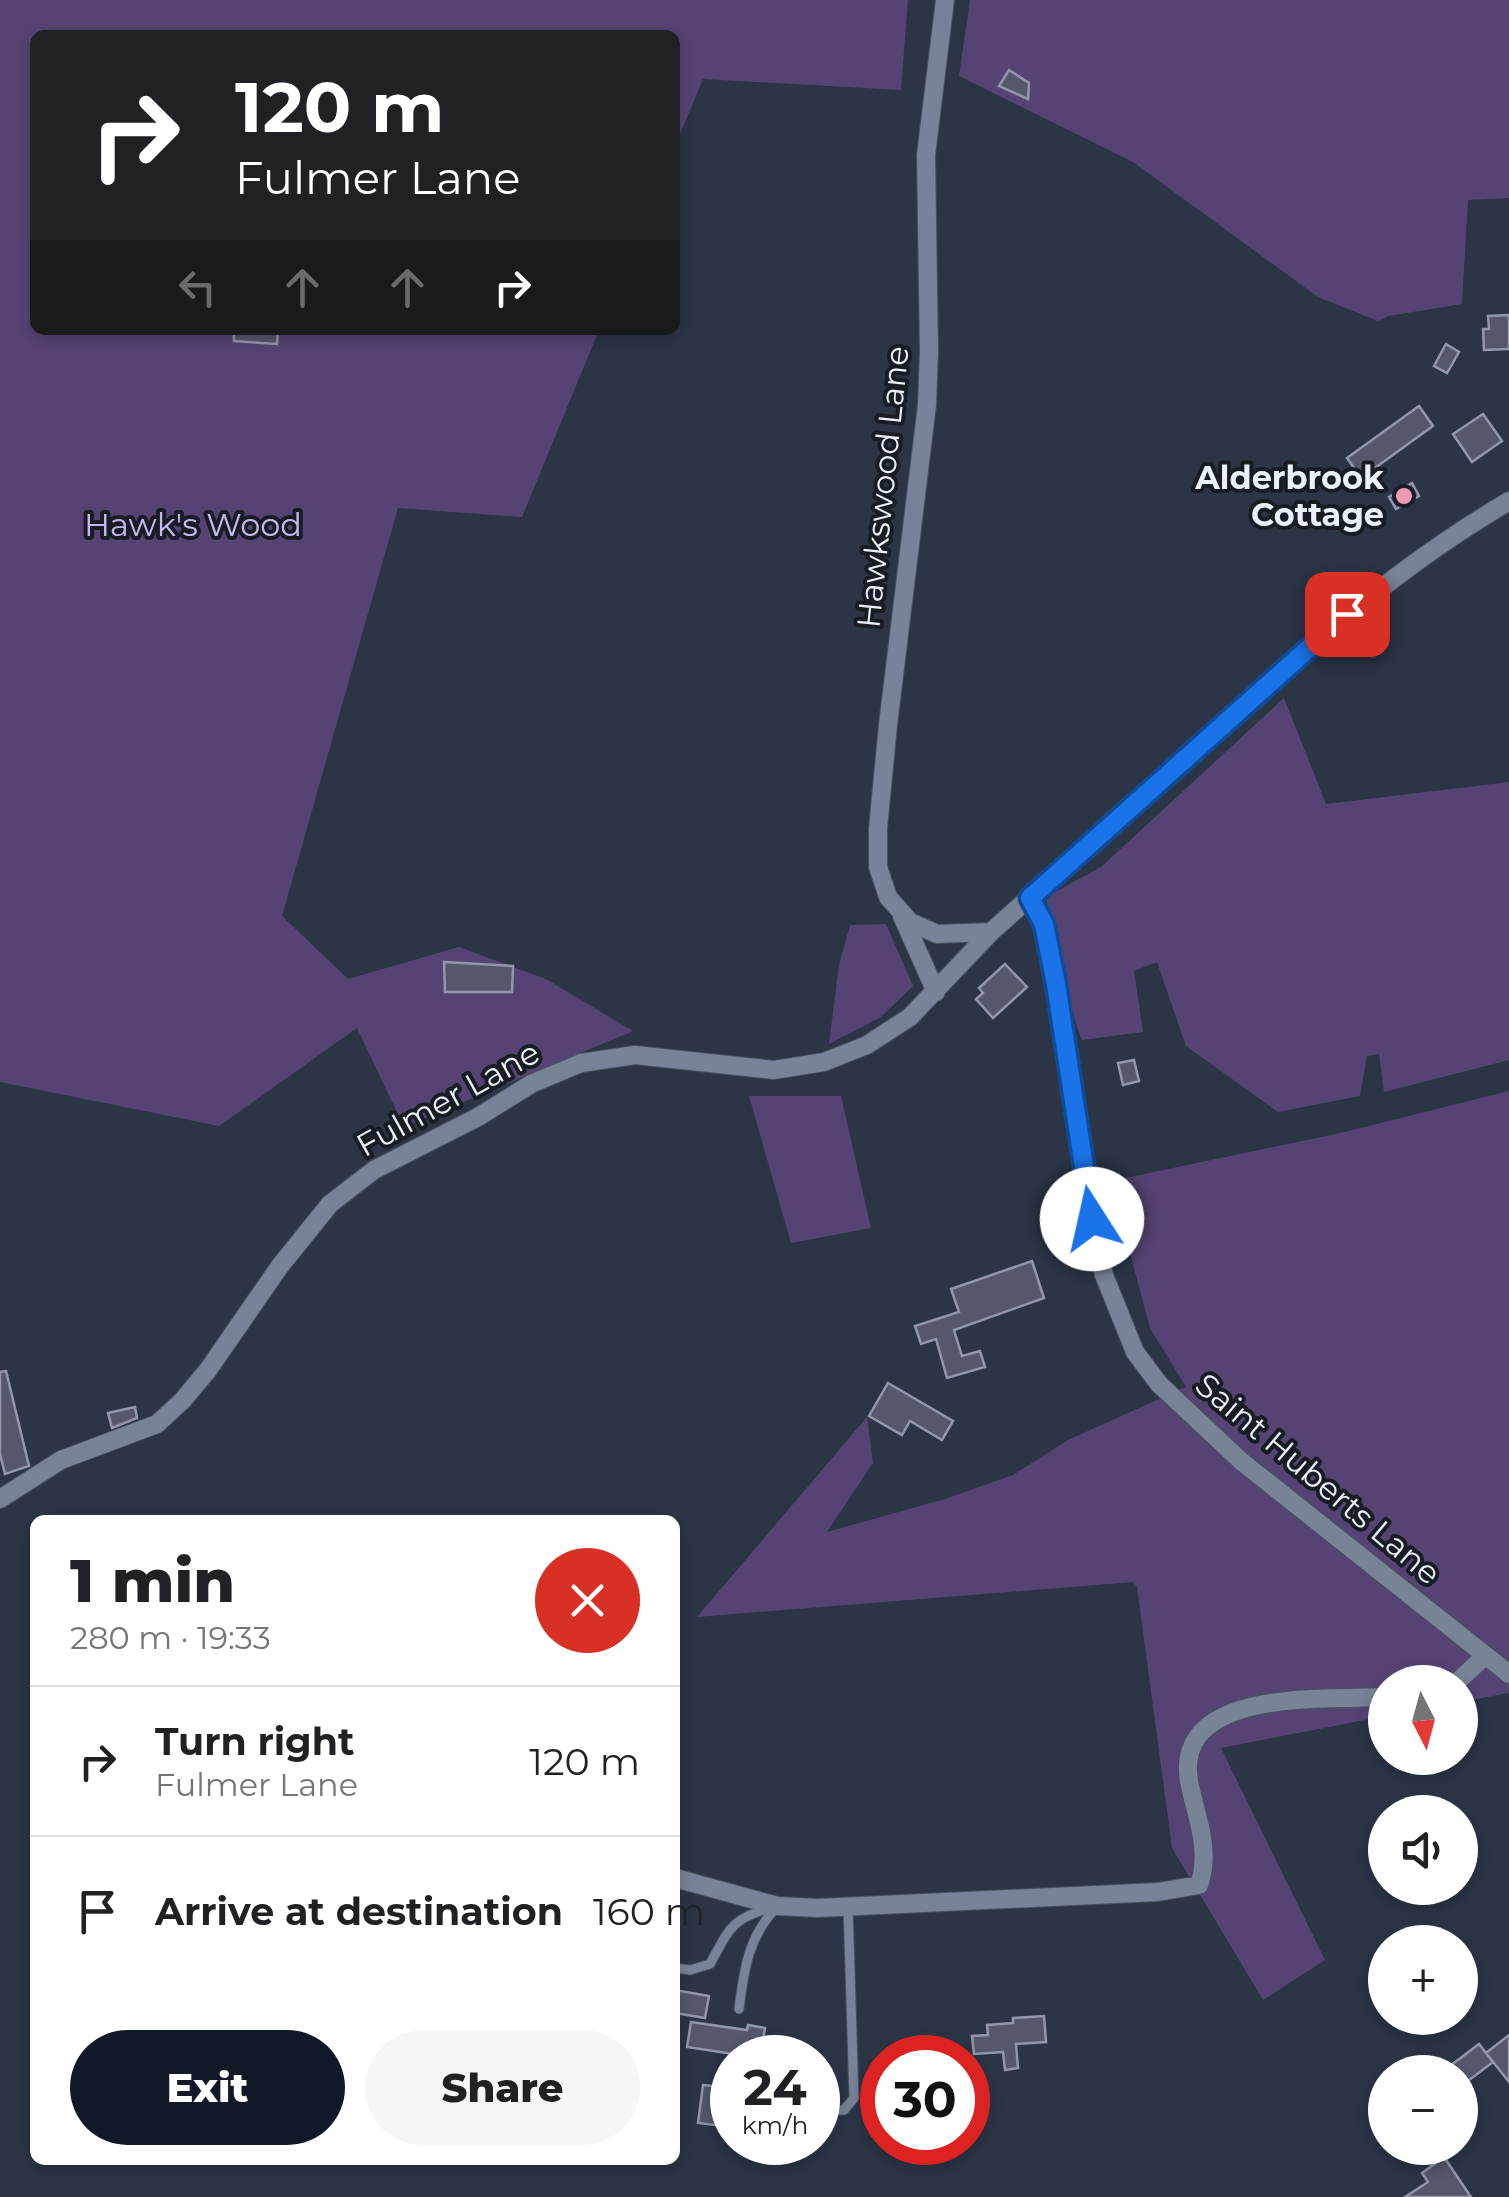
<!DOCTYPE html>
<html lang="en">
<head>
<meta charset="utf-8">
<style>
	body { margin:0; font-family:Montserrat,sans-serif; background:#f6f6f6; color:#202124; height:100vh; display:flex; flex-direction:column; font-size:38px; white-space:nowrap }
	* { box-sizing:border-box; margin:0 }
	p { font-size:32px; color:#757577 }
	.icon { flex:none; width:55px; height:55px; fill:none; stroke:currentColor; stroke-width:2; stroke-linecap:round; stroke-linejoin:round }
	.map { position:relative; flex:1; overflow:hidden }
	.sheet { position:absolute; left:30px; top:1515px; width:650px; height:650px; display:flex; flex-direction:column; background:#fff; border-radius:15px; box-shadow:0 5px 15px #0003 }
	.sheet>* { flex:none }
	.top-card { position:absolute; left:30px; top:30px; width:650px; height:305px; border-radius:15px; box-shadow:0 5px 15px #0003; background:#202124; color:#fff; overflow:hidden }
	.needle { width:65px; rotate:174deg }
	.fabs { position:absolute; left:1368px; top:1665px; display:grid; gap:20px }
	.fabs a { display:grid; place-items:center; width:110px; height:110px; border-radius:50%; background:#fff; box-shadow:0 5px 15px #0003; font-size:50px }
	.speed { position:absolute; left:710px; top:2035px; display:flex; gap:20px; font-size:50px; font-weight:700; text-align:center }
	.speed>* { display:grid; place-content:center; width:130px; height:130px; border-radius:50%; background:#fff; box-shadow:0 5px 15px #0003; line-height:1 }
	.speed small { font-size:25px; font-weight:400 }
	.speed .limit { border:15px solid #d22; background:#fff; color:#111 }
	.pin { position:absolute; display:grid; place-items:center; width:85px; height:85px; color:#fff; margin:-42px; border-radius:20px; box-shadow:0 5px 15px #0006 }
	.me { position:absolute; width:110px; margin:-55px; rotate:350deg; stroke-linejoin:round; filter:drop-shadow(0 0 8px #0008) }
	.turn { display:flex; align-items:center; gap:35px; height:210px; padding:0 40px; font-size:45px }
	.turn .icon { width:130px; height:130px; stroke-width:2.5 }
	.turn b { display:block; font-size:70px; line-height:85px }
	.lanes { display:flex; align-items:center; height:95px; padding:0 40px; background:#0003; justify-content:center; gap:50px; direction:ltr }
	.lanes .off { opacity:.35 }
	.round { display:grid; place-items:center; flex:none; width:105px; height:105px; border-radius:52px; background:#f6f6f6 }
	.headline { display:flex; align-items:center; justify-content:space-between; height:170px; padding:0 40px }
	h1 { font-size:60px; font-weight:800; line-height:75px }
	.primary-button { display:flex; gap:20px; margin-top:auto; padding:20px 40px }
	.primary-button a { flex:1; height:115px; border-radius:60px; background:#111827; color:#fff; font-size:40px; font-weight:800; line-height:115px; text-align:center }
	.primary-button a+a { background:#f6f6f6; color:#202124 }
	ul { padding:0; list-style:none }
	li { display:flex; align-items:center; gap:30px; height:150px; padding:0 40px; border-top:2px solid #e0e0e0 }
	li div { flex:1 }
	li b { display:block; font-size:38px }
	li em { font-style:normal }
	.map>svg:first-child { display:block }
</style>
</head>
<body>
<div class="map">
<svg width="1509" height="2197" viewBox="0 0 1509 2197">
	<rect width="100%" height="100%" fill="#2b3546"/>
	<path fill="#554473" d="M0,0h908l-7,90 -198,-11 -28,67v-111h-640v295h564l-77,187 -124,-9 -116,408 66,63 111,-32 87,32 87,52 -229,96 -47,-99 -138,98 -219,-44z
		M970,0h539v198l-41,2 -6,104 -74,12 -10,5 -60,-24 -185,-135 -174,-86z
		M1284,698l42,106 183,-22v278l-125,32 -5,-38 -12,2 -7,40 -82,16 -92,-66 -29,-84 -23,9 9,61 -61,8 -2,-4 -21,-68 -13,-71 55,-30z
		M886,924l27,62 -32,31 -52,27 10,-79 11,-40z
		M1509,1091v602l-49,9v-20h-75v34l-164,32 104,212 -62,40 -91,-152 -35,-261 -4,-5 -436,35 170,-200 6,46 -46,69 118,-33 68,-24 55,-35 118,-53 -36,-59 -39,-147 234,-49z
		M749,1096h92l30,132 -80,15z"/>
	<path fill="#55576b" stroke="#9396ac" stroke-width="2.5" d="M1009,70l20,13 -1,16 -29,-13z
		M1509,315v34l-25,1 -1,-21h6l-1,-13z
		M234,330h44l-1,14 -43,-3z
		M1446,344l13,8 -12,21 -13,-7z
		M1419,406l14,20 -72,52 -14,-20z
		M1483,414l19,27 -30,21 -19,-28z
		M1412,483l7,13 -23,13 -7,-12z
		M444,962l69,4 -1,26h-67z
		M1005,964l22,23 -34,31 -17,-19 7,-6 -4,-5z
		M1134,1060l5,21 -16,4 -5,-22z
		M1032,1261l12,37 -90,32 8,26 18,-5 5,16 -38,11 -11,-39 -15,5 -6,-18 44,-14 -8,-23z
		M6,1371l23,95 -24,8 -5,-20v-82z
		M888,1383l65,38 -11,19 -32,-19 -8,14 -33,-19z
		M135,1407l2,11 -25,10 -4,-15z
		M675,1990l34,6 -4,22 -30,-5z
		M1044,2016l2,26 -30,2 2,24 -13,2 -2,-18 -29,2 -2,-18 16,-1 -1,-10 26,-2v-5z
		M691,2022l56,8 1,-5 17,3 -5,30 -73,-11z
		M1509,2035v47l-23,-29z
		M1479,2044l14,18 -33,25v-15h-18z
		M703,2085l20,2 -3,20 12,2v18l-34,-4z
		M1444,2157l27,40h-66l23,-15 -6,-9z"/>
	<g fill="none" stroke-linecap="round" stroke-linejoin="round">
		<g stroke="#48505e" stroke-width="11">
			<path id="service" d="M675,1968l15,2 20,-6c19,-34 20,-45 60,-56
				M739,2009c5,-39 9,-72 37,-101
				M820,2111l24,-1 10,-12 -6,-192"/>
		</g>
		<g stroke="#48505e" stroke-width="20">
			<path id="minor" d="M945,0l-19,155 3,196 -2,54 -39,320 -10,103v39l10,30 22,25 27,12 54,-2
				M1030,898l14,26 12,60 31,207 17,84 31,77 24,32 82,77 268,213
				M902,916l34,76
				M0,1499l61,-39 96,-36 26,-24 25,-30 72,-104 50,-62 44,-34 104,-53 53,-33 50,-21 54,-8 139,15 50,-8 43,-17 43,-28 81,-85 333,-297c58,-50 119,-95 185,-134
				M1457,1682l28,-26
				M675,1878l102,28 41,2 340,-16 41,-7c12,-33 -2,-67 -9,-99 -22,-99 135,-86 195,-89"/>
		</g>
		<use href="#service" stroke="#788397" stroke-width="9"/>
		<use href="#minor" stroke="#788397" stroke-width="18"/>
	</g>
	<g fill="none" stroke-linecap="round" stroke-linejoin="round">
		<g stroke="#114b97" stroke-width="25">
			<path id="route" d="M1092,1219l-36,-235 -12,-60 -14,-26 317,-284"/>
		</g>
		<use href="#route" stroke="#1a73e8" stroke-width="18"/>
	</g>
	<circle fill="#f09ab6" stroke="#181d24" stroke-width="4" cx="1404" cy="496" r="10"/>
	<g text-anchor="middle" stroke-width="8" stroke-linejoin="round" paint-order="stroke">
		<g font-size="32" font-weight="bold" fill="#ebf1fc" stroke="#181d24" text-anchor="end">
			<text x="1384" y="489">Alderbrook<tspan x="1384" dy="37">Cottage</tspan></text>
		</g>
		<g font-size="32" fill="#ebf1fc" stroke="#181d24">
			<text transform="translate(883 487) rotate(-84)" y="11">Hawkswood Lane</text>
			<text transform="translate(448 1099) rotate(-29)" y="11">Fulmer Lane</text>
			<text transform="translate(1318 1479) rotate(40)" y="11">Saint Huberts Lane</text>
		</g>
		<g font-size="32" fill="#c9b5f2" stroke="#181d24">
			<text x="193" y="536">Hawk's Wood</text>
		</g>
	</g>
</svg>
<div class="fabs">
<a><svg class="needle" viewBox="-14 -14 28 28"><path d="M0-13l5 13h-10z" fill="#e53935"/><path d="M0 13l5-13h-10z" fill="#757577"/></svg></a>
<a><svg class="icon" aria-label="sound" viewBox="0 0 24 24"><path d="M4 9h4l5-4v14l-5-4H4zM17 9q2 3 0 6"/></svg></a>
<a>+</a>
<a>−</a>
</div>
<div class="speed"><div>24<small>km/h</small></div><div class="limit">30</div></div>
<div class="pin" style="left:1347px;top:614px;background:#d93025"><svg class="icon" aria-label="arrive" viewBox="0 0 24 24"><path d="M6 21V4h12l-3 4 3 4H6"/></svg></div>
<svg class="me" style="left:1092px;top:1219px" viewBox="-20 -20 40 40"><circle r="19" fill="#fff"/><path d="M0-13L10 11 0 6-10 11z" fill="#1a73e8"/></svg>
<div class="top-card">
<div class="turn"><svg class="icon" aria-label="right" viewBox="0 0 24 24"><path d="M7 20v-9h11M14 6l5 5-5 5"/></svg><div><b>120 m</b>Fulmer Lane</div></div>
<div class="lanes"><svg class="icon off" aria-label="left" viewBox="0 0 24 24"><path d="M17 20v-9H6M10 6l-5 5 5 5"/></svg><svg class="icon off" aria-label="ahead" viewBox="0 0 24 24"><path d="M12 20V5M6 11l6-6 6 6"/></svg><svg class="icon off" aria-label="ahead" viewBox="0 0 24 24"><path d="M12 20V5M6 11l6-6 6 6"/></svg><svg class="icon" aria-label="right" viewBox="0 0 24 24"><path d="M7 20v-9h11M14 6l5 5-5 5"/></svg></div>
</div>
<section class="sheet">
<div class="headline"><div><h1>1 min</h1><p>280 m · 19:33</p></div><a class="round" style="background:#d93025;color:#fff"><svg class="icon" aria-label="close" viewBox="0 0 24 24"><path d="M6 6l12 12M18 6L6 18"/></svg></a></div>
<ul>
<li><svg class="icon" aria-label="right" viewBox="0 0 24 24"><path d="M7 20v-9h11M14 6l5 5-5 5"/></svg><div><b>Turn right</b><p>Fulmer Lane</p></div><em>120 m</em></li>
<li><svg class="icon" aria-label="arrive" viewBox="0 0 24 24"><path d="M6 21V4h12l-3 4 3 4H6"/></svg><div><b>Arrive at destination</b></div><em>160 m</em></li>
</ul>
<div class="primary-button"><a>Exit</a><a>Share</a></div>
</section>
</div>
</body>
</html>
